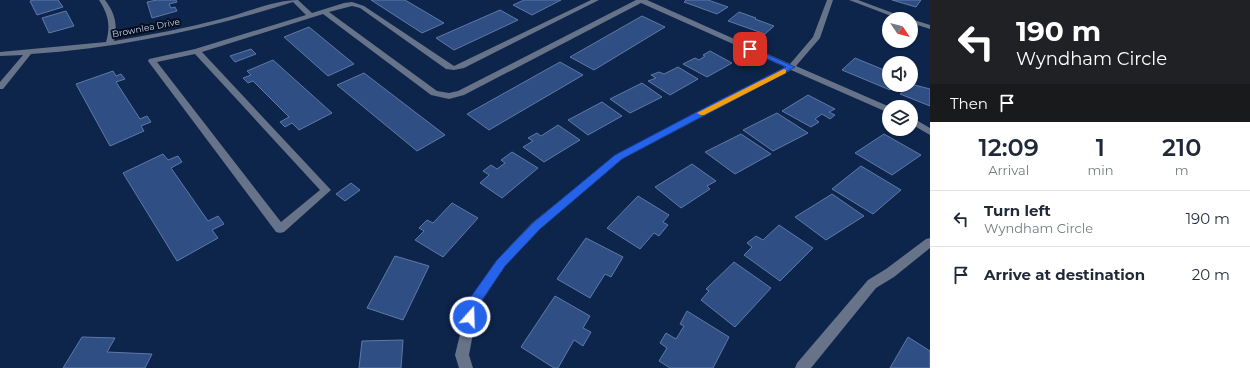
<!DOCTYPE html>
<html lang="en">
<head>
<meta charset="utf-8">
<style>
	body { margin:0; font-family:Montserrat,sans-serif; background:#f6f6f7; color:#1f2937; height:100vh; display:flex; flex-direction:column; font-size:15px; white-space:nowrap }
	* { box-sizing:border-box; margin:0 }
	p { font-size:13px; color:#747a83 }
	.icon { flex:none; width:22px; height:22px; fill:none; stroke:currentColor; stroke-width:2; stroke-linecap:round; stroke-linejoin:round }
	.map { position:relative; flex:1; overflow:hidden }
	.sheet { display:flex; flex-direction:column; background:#fff; width:320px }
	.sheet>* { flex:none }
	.guide { background:#202124; color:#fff; overflow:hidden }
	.needle { width:26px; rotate:125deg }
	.controls { position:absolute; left:882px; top:12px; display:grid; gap:8px }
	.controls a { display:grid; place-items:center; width:36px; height:36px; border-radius:50%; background:#fff; box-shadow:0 1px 3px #0004; font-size:20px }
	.pin { position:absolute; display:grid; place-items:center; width:34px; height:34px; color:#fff; margin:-17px; border-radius:8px; box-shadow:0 2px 6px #0006 }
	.me { position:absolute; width:44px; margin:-22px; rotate:20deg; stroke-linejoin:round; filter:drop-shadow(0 0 3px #0008) }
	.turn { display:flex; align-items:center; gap:14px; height:84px; padding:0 20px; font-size:18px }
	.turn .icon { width:52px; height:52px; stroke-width:2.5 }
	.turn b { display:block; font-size:28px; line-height:34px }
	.then { display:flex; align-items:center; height:38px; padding:0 20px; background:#0003; gap:8px; font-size:15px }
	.eta { display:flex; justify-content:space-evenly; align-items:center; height:68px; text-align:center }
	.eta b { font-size:24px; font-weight:600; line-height:28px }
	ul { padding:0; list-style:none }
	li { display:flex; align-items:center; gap:12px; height:56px; padding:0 20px; border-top:1px solid #e0e1e3 }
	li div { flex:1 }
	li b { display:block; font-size:15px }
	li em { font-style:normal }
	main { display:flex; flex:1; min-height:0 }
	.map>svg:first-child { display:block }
</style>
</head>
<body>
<main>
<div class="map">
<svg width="930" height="368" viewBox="0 0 930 368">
	<rect width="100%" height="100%" fill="#0d244b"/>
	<path fill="#2f4f84" stroke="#5e79a7" d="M34,0h24l5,7 -26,8 -7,-14z
		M157,0h19l1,2 -8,2 2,4 4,-1 2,4 -25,7 -5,-16z
		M371,0h34l39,23 -22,10z
		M524,0h37l-29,15 -19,-10z
		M686,0h22l20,7 -11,7 -33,-12z
		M892,0h29l-5,7z
		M500,10l18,10 -64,30 -18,-12z
		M66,11l8,15 -25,7 -7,-15z
		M739,12l17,6 -1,1 19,7 -9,8 -37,-13z
		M642,16l23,11 -71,43 -24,-13z
		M309,27l45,37 -26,12 -44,-39z
		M251,49l5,5 -21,8 -5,-6z
		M710,51l22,12 -25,14 -24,-13 12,-6 4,2 6,-4 -2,-1z
		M855,58l34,14v13h6l-5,5 -48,-20z
		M273,60l59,53 -33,17 -7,-7 -7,4 -5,-5 9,-5 -36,-36 -5,2 -5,-5 8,-3 -4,-4z
		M560,62l23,13 -94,55 -22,-16z
		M678,67l20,12 -28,16 -22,-14 8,-3 -5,-3 8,-3 5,2z
		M113,71l3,5 5,-2 4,5 -9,3 24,37 7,-3 4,6 -10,4 3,5 -34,15 -34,-62z
		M364,73l81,62 -28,16 -80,-66z
		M642,83l20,14 -32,16 -20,-14z
		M911,84l19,5v17l-30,-12z
		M808,95l27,14 -6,3 6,3 -5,4 -8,-5 -7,5 4,3 -8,5 -29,-16z
		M602,102l20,14 -34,19 -20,-15z
		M777,113l31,20 -35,18 -30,-21z
		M558,125l22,15 -36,22 -21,-15 10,-6 -5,-3 9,-5 4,3z
		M741,134l30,20 -36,20 -30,-22z
		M884,134l37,21 -29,20 -37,-22z
		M512,152l26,16 -36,30 -22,-15 9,-8 -6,-4 8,-6 6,4 8,-6 -4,-3z
		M163,154l5,6 10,-4 4,6 -11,6 37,53 10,-5 6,8 -12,6 6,8 -41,23 -54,-88z
		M692,164l24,17 -9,5 3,3 -29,19 -26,-21z
		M861,166l40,24 -28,24 -41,-25z
		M351,183l9,7 -15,11 -9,-7z
		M832,194l32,22 -38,24 -31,-23z
		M638,196l31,19 -6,7 5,3 -9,11 -5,-3 -14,16 -33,-21z
		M452,203l26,15 -35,39 -28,-17 9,-9 -5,-3 8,-8 6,3z
		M779,225l34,23 -33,33 -36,-26 8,-8 -5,-4 9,-7 7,4z
		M586,238l37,19 -12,20 -6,-3 -15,24 -33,-19z
		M395,256l34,10 -26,54 -36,-12z
		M734,262l37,26 -36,39 -34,-27 8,-9 -3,-2z
		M555,296l35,20 -7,12 8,4 -8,14 -9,-6 -16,28h-4l-33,-21z
		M687,311l42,26 -16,31h-43l-11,-7 8,-13 -7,-5 6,-10 10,6 8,-13 -4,-2z
		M82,337l33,1 -8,14 45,2 -7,14h-82z
		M908,337l22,14v17h-40z
		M403,340l-2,28h-42l3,-27z"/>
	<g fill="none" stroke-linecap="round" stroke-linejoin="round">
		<path fill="#677388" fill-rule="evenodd" d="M99,0h6c10,13 13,25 9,41 36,-6 72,-13 107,-22 24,-6 54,-19 77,-19l14,13 32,-10 8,-1 12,4 90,60 137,-66h8l-135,68 -10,2 -8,-1 -86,-61 -8,-2 -23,6 108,79 12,2 9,-2 178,-91h11l143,64 23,-27 14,-37h6l-13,38 -24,28 94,41 -1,6 -98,-43 -169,89 -82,70 -35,37 -27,41 -9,48 4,13h-14l-4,-13 13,-54 29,-41 35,-37 84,-68 169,-88 -144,-64 -177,92 -15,4 -18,-4 -108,-81 -121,38 129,138 -47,42 -4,1 -4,-1 -128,-171 1,-2 46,-10 111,-34 -13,-13c-85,27 -173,46 -262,52l-28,35h-3v-7l23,-27 -23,1v-4l106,-10c5,-17 2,-28 -7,-42zM195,54l125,136 -39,32 -124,-160z
			M849,0h9l51,19h-10z
			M911,19l19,6v4l-19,-6z
			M911,117l19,11v7l-19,-11z
			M930,238v10l-36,29 -18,11 -65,80h-16l2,-5 71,-83 18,-11 40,-30z"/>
	</g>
	<path fill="#2563eb" stroke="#184099" d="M750,47l45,20 -173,92 -82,70 -35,37 -27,40 -4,15 -4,1 -4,-1 -2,-4 4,-16 29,-41 36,-37 82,-68 97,-51 74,-37 -38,-17v-2z"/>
	<path fill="#f59e0b" d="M784,69l2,1v3l-82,42h-3l-4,-2z"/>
	<g text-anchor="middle" stroke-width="4" stroke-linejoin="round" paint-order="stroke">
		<g font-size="9" fill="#c7d7f1" stroke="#050e1f">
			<text transform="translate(146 28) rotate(-11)" y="3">Brownlea Drive</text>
		</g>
	</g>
</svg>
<div class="controls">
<a><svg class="needle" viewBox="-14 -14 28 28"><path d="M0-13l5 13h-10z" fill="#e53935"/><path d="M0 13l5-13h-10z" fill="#747a83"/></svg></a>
<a><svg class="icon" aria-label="sound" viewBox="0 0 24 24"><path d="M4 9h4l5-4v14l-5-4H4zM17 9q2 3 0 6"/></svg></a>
<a><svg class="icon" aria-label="layers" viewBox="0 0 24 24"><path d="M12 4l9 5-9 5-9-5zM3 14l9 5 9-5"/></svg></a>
</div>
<div class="pin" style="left:750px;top:49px;background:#d93025"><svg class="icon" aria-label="arrive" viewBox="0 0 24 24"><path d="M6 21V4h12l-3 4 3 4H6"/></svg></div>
<svg class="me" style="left:470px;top:317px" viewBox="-20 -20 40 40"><circle r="17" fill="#2563eb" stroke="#fff" stroke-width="3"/><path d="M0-11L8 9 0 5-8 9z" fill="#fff"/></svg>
</div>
<section class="sheet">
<div class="guide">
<div class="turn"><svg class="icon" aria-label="left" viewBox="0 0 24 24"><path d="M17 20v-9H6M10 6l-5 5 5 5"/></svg><div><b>190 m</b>Wyndham Circle</div></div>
<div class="then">Then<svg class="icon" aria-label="arrive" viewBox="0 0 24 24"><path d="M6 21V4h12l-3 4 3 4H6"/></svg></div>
</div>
<div class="eta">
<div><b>12:09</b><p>Arrival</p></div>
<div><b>1</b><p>min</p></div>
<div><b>210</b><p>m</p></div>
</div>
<ul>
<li><svg class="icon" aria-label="left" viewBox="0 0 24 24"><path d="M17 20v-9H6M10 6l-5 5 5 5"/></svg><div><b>Turn left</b><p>Wyndham Circle</p></div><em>190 m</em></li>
<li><svg class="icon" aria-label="arrive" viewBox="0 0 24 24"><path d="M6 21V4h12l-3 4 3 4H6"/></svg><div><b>Arrive at destination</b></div><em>20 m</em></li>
</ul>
</section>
</main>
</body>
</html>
